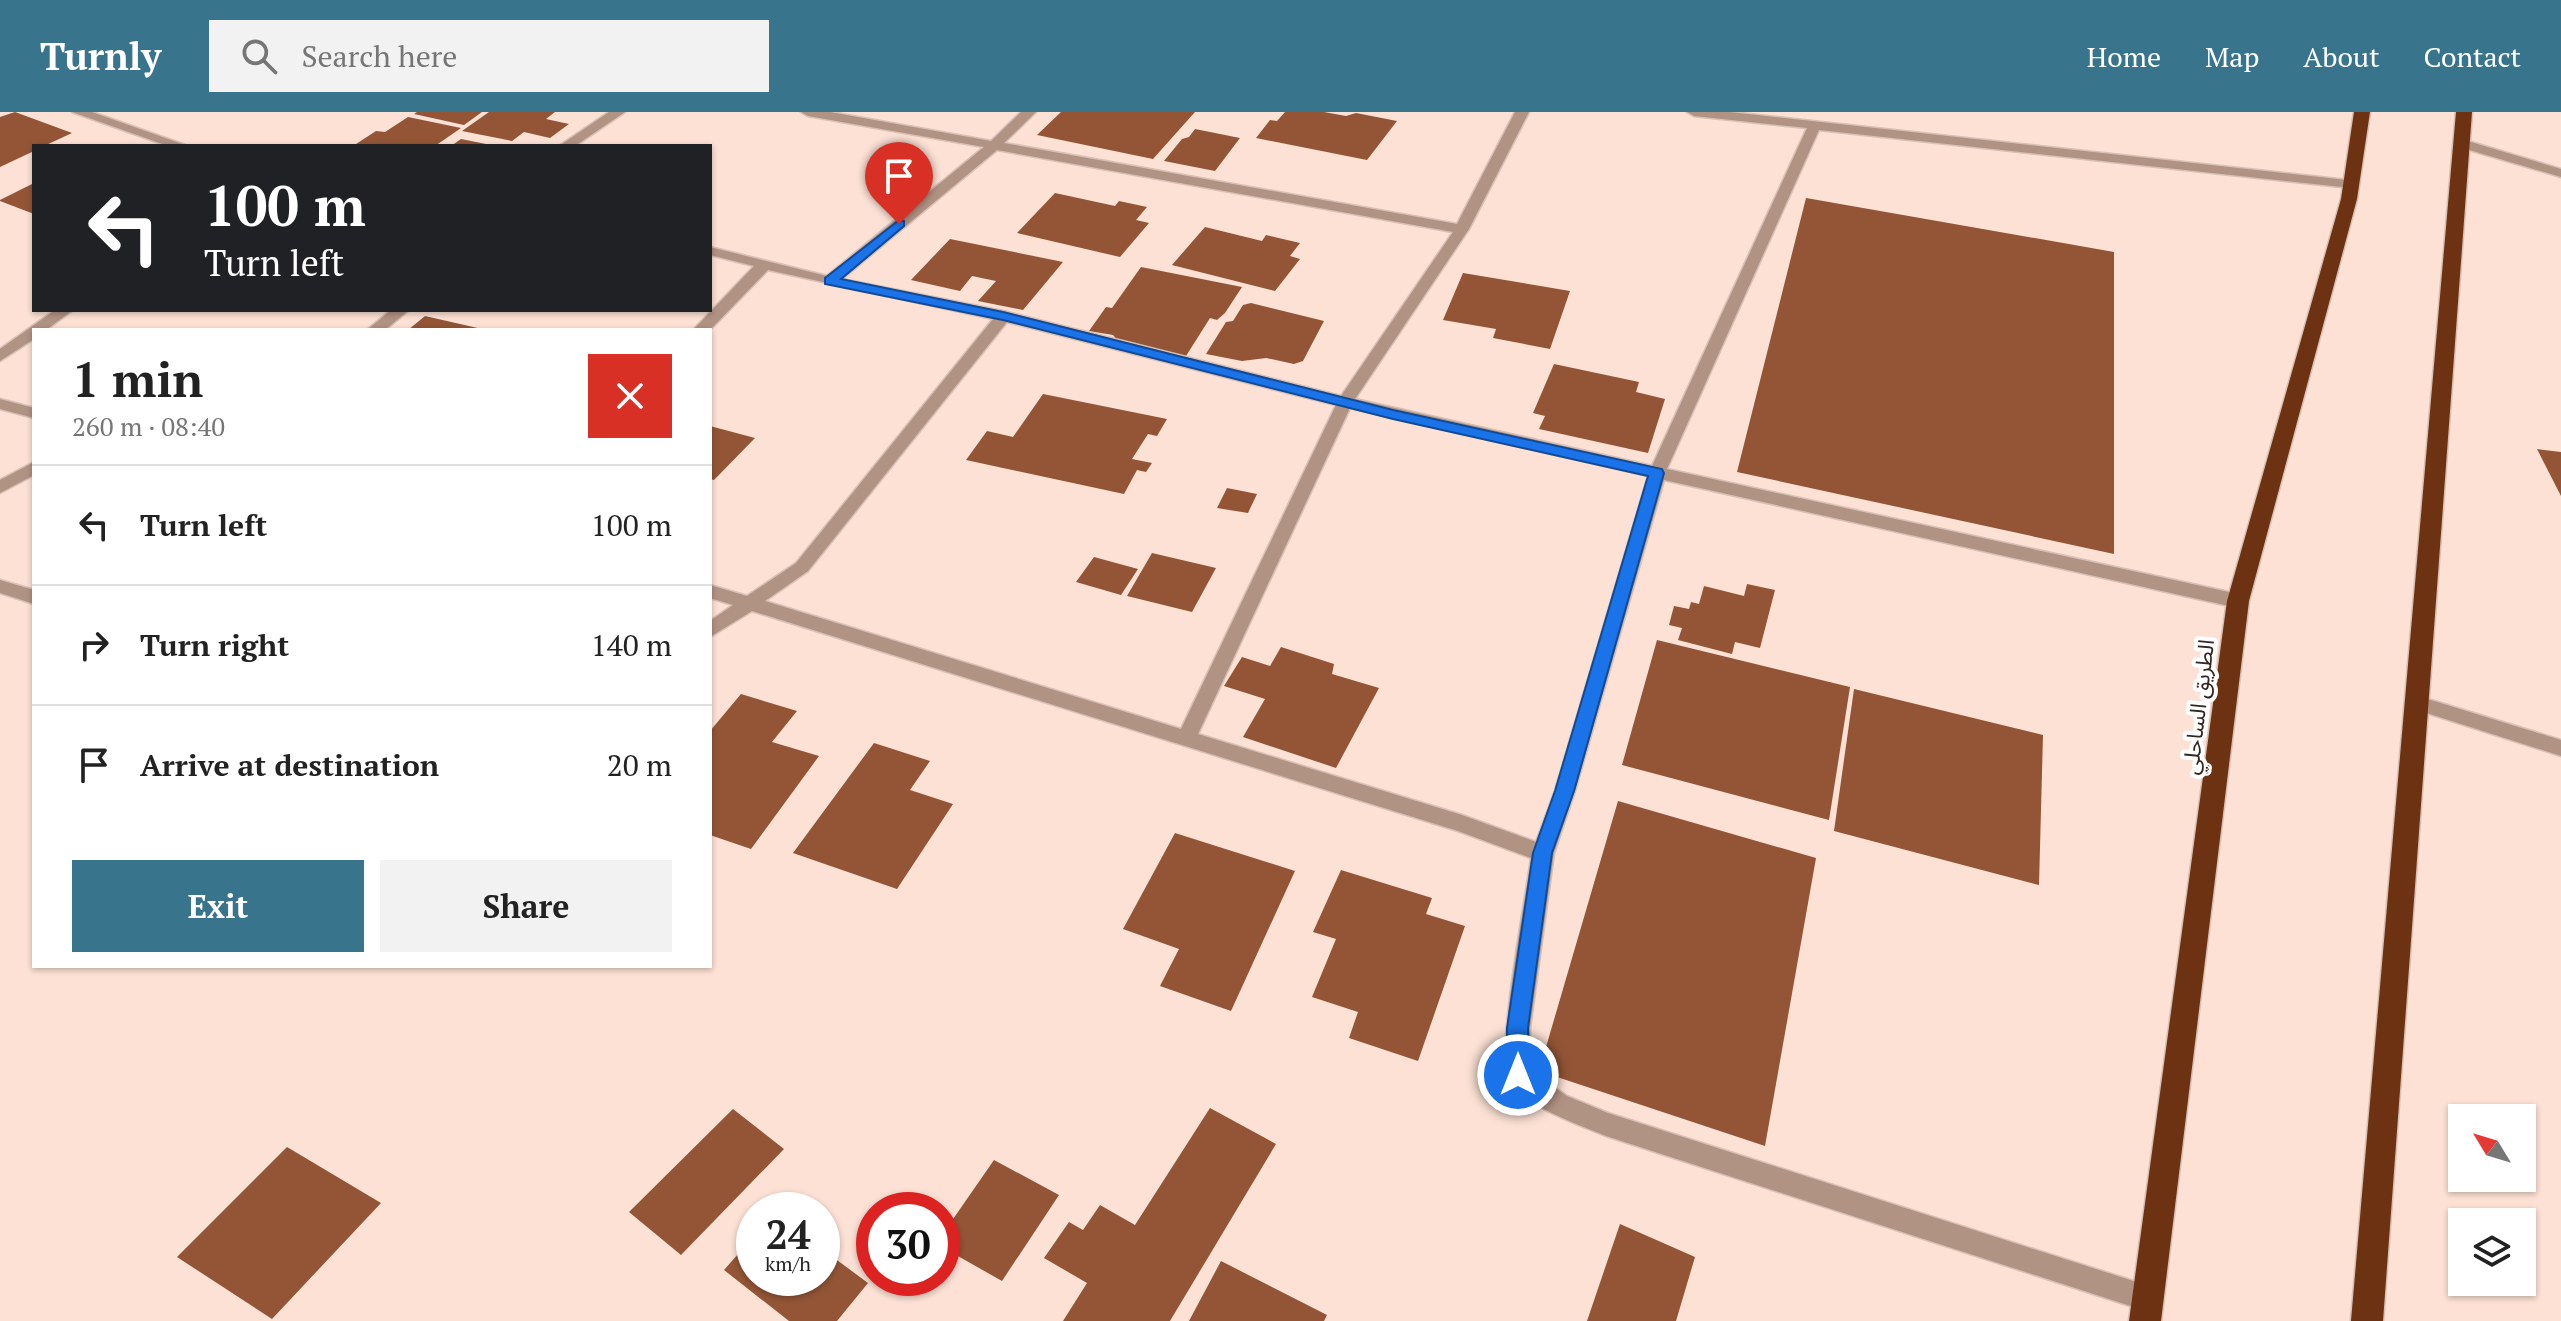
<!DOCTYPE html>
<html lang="en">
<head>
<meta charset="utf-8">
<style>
	body { margin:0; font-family:"PT Serif","Noto Sans Arabic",serif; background:#f2f2f2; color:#222; height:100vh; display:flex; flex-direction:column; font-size:30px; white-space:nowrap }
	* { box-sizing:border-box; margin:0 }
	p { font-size:26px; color:#767676 }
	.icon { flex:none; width:44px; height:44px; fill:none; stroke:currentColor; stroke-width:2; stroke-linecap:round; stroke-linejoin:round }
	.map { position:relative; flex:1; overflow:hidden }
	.sheet { position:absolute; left:32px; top:216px; width:680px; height:640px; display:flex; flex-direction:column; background:#fff; border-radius:0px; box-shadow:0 2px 6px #0004 }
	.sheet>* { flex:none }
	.guide { position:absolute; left:32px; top:32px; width:680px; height:168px; border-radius:0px; box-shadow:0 2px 6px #0004; background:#202124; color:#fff; overflow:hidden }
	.needle { width:52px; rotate:308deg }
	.buttons { position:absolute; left:2448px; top:992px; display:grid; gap:16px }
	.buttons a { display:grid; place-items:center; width:88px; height:88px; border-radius:0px; background:#fff; box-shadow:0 2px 6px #0004; font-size:40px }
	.speed { position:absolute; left:736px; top:1080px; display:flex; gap:16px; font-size:40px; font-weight:700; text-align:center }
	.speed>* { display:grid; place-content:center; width:104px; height:104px; border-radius:50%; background:#fff; box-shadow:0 2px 6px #0004; line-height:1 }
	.speed small { font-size:20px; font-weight:400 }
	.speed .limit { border:12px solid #d22; background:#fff; color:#111 }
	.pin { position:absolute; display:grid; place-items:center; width:68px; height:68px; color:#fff; margin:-82px -34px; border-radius:50% 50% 50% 0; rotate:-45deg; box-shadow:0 0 8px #0007 }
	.pin .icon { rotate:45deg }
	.me { position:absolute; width:88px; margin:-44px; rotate:0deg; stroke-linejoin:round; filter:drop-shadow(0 0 6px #0008) }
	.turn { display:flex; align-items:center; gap:28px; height:168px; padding:0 40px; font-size:36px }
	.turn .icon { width:104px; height:104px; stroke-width:2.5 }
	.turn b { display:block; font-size:56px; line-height:68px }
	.round { display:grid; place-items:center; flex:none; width:84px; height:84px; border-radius:0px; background:#f2f2f2 }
	.overview { display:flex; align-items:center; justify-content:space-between; height:136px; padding:0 40px }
	h1 { font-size:48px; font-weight:700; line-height:60px }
	.action { display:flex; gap:16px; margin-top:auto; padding:16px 40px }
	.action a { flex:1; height:92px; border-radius:0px; background:#38748c; color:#fff; font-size:32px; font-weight:700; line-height:92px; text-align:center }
	.action a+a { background:#f2f2f2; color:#222 }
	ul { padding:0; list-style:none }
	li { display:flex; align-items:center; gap:24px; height:120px; padding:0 40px; border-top:2px solid #e0e0e0 }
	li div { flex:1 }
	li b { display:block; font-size:30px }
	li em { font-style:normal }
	header { display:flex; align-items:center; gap:48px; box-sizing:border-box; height:112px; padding:0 40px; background:#38748c; color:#fff }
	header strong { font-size:38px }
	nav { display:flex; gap:44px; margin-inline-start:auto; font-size:28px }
	.search { width:560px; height:72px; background:#f2f2f2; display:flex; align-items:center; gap:20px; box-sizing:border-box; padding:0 28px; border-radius:0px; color:#767676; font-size:30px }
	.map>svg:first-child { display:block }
</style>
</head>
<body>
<header>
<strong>Turnly</strong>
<div class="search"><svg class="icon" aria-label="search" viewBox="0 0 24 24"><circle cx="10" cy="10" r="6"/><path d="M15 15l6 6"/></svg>Search here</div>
<nav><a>Home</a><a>Map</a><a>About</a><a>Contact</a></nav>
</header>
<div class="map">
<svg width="2561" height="1209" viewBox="0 0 2561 1209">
	<rect width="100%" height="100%" fill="#fce1d4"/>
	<path fill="#935536" d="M15,0l57,21 -28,13h-10v5l-34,16v-50z
		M417,0h65l-18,13 -50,-11z
		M489,0h66l-9,7 23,5 -19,14 -26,-6 -12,9 -50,-10z
		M1061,0h134l-42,47 -116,-24z
		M1285,0h39l22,4 10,-3 41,8 -30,39 -111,-22 14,-18 7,1z
		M408,5l53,11 -26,18h-82l23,-15 9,1z
		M1195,17l45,9 -25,33 -51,-10 18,-22 7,-2z
		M461,27l30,6v1h-40z
		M34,71v31l-34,-13v-1z
		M1055,81l60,13 4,-5 28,6 -11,13 13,3 -29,34 -103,-24z
		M1806,86l308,54v302l-377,-82z
		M1205,115l57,14 4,-6 34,8 -10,13 10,3 -25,32 -103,-26z
		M950,127l113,23 -40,48 -45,-9 18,-20 -24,-5 -12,15 -49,-11z
		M1141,155l101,20 -17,26 -8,7 -7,-2 -24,38 -67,-14 -6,-7 -24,-4 17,-24 6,1z
		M1463,161l107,18 -20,58 -57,-11 3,-9 -53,-9z
		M1251,191l73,18 -21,40 -9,3 -28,-6 -24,3 -36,-7 20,-32 7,-1 10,-16z
		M425,204l57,13v1h-74z
		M1554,252l85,18 -3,10 29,7 -17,54 -109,-24 6,-13 -12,-3z
		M1043,282l124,25 -10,17 -9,-2 -16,25 20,4 -6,9 -9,-2 -13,24 -158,-34 21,-29 26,6z
		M710,314l45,12 -41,42 -4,-1z
		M2537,337l24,3v44z
		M1227,376l30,6 -9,19 -31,-5z
		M1152,441l64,15 -24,44 -65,-16z
		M1094,445l44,12 -17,26 -45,-13z
		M1747,472l28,6 -15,58 -25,-6 -3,12 -54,-14 4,-12 -13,-3 5,-19 15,3 2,-7 8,2 5,-18 40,10z
		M1657,528l193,47 -21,133 -207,-55z
		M1281,535l53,17 -2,10 47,14 -43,80 -93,-31 22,-38 -41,-13 18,-29 28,9z
		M1854,577l189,46 -4,150 -205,-54z
		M741,582l56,17 -25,31 47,14 -68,93 -41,-14v-104z
		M874,631l56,18 -20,29 43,14 -56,85 -104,-36z
		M1618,689l198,57 -51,288 -226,-75z
		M1175,721l120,38 -64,140 -71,-25 19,-37 -56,-20z
		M1341,758l91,28 -6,16 39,12 -47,135 -69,-23 9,-26 -46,-15 24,-58 -23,-7z
		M1210,996l66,36 -106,177h-107l24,-38 -43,-25 25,-36 14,8 17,-25 35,20z
		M733,997l51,40 -103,106 -52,-43z
		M287,1035l94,56 -109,116 -95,-62z
		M994,1048l65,35 -57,86 -60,-34v-12z
		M1620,1112l75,33 -19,64h-89z
		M754,1124v42h68v-29l46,34 -31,38h-48l-65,-51z
		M1221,1149l106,54 -3,6h-135z"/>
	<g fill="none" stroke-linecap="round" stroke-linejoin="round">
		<g stroke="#d8c0b4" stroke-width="3">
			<path id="minor" d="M72,0h20l96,34h-20z
				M609,0h16l-50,34h-16z
				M801,0h29l161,29 30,-29h15l-32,31 453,81 58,-112h14l-60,117 -114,170 297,67 155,-338 -113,-12 -7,-4h43l626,69 2,3 -7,4 -532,-58 -152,339 571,125 9,7 -9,7 -574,-128 -89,311 -21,62 -24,175v42l37,26 41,17 541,173 9,4 4,9 -4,9 -9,4 -543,-176c-29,-12 -76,-28 -97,-53 -15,-19 18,-192 22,-225l-73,-27 -706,-220 -42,26v-16l23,-16 -23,-7v-13l37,11 49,-33 197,-244 -225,-49 -58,60h-17l61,-64 -44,-11v-8l117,29 157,-129 -176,-31zM997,38l456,82 -112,164 -338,-85 -161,-32zM1007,210l329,83 -155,324 -416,-128 43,-30zM1350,296l298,68 -93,315 -19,51 -74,-27 -264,-81z
				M2461,27l100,30v8l-105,-31 -2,-3z
				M55,198h18l-27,20h-12v9l-34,22v-12z
				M391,198h18l-24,20h-18z
				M0,287l34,9v10l-34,-9z
				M34,350v13l-34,18v-13z
				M0,468l34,10v14l-34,-11z
				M2418,584l143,44v16l-150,-48 -3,-5z"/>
		</g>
		<g stroke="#d8c0b4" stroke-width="3">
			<path id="highway" d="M2354,0h16l-13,87 -108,402 -88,720h-32l98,-720 114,-402z
				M2456,0h16l-89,1209h-32z"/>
		</g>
		<use href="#minor" fill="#b19384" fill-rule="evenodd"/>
		<use href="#highway" fill="#6c3211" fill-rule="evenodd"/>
	</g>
	<path fill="#1a73e8" stroke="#114b97" stroke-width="2" d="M899,108l5,1v5l-63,53 162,33 390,98 269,59 2,4 -90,318 -22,62 -24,175 1,47 -3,7 -8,3 -8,-3 -3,-7v-47l26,-175 22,-62 93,-315 -255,-57 -390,-99 -178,-36v-6z"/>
	<g text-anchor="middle" stroke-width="8" stroke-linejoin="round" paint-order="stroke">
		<g font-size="22" fill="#332721" stroke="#fff">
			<text transform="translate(2198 595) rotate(-83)" y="8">الطريق الساحلي</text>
		</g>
	</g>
</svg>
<div class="buttons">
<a><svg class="needle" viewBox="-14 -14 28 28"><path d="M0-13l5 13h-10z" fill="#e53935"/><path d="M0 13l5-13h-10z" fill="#767676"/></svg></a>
<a><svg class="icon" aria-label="layers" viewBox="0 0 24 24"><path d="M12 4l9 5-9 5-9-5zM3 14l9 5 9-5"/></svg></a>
</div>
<div class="speed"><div>24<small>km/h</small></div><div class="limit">30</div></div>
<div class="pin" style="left:899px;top:112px;background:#d93025"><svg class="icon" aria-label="arrive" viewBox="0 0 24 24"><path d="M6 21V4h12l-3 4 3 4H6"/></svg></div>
<svg class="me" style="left:1518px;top:963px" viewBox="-20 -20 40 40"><circle r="17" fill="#1a73e8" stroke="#fff" stroke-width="3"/><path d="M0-11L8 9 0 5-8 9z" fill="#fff"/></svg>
<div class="guide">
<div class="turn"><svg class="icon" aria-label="left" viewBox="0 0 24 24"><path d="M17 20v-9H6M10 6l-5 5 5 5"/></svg><div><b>100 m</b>Turn left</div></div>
</div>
<section class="sheet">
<div class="overview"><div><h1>1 min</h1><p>260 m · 08:40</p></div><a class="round" style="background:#d93025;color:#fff"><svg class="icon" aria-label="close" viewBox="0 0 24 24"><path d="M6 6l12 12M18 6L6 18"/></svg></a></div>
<ul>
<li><svg class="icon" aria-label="left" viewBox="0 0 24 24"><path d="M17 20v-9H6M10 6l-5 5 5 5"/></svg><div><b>Turn left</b></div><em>100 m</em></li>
<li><svg class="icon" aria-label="right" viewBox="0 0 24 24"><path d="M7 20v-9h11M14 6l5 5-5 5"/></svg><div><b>Turn right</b></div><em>140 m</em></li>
<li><svg class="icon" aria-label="arrive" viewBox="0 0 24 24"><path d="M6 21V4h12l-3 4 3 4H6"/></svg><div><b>Arrive at destination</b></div><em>20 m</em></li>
</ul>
<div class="action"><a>Exit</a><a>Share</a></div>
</section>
</div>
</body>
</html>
